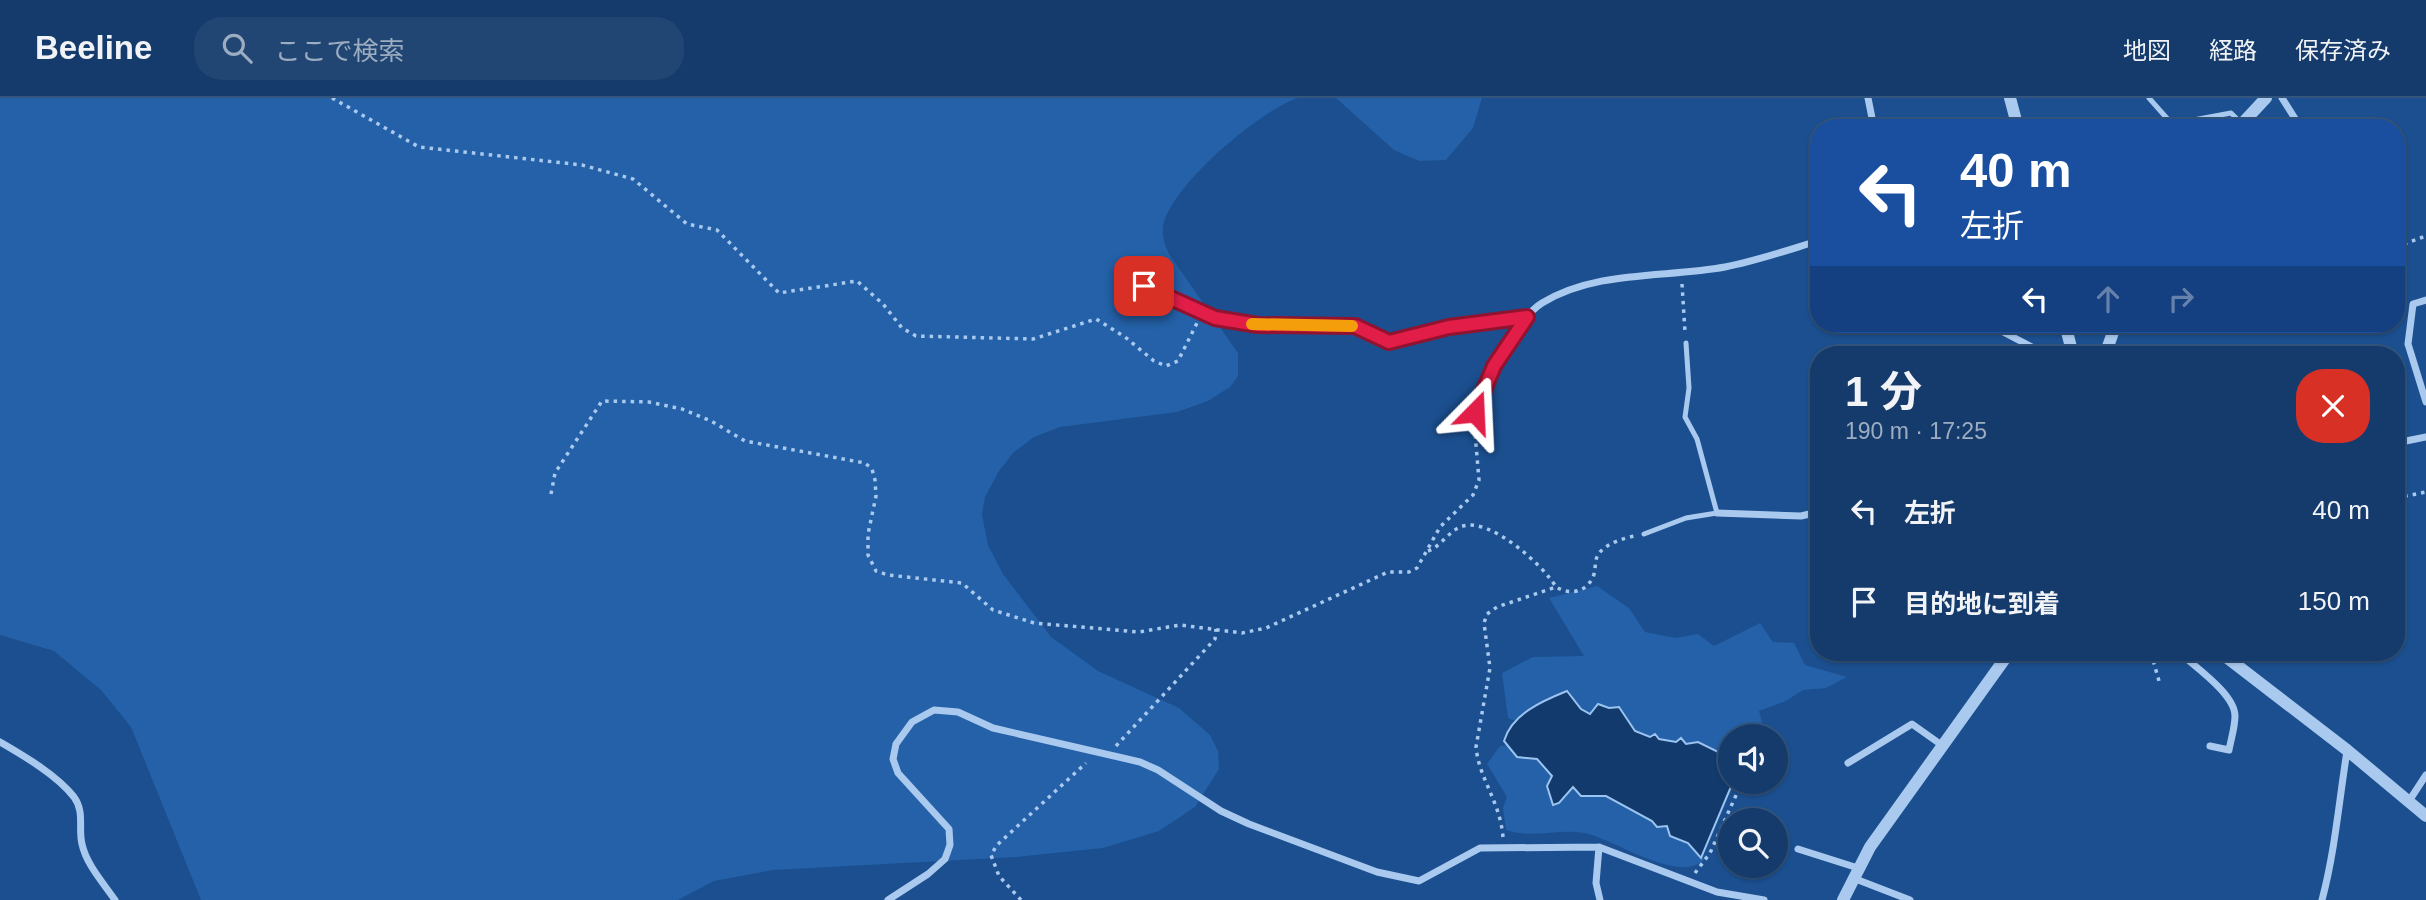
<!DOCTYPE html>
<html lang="ja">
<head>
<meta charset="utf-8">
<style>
	body { margin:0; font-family:Arial,"Noto Sans JP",sans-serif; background:#214673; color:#f1f3f6; height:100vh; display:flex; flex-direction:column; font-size:26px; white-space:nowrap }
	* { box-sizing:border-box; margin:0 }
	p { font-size:23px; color:#9dadc1 }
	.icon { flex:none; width:38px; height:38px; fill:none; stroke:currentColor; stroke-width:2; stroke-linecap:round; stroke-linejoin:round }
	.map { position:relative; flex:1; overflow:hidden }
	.panel { position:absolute; left:1810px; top:248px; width:595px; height:315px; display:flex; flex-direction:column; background:#143b6b; border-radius:28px; box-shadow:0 2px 5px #0004,0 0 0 2px #33557e }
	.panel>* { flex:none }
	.top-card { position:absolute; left:1810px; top:21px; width:595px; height:214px; border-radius:28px; box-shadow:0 2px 5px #0004,0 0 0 2px #33557e; background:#1a4fa0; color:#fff; overflow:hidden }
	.controls { position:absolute; left:1718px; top:626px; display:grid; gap:14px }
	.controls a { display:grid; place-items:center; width:70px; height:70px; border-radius:50%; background:#143b6b; box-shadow:0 2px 5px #0004,0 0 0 2px #33557e; font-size:35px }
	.pin { position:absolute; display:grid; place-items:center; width:60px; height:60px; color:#fff; margin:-30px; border-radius:14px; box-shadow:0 4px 10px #0006 }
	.me { position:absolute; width:77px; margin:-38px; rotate:21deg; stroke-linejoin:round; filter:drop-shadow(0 0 5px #0008) }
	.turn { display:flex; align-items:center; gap:24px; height:147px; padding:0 35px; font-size:32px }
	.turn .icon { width:91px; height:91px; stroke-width:2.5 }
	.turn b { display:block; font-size:49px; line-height:60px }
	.lanes { display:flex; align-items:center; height:66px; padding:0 35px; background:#0003; justify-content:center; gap:35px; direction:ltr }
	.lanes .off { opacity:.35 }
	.round { display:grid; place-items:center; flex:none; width:74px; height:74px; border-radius:28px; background:#214673 }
	.summary { display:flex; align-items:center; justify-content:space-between; height:119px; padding:0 35px }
	h1 { font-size:42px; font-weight:700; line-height:52px }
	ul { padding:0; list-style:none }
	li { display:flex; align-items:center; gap:21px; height:91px; padding:0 35px }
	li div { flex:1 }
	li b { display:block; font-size:26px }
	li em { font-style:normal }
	header { display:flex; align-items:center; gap:42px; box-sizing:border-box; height:98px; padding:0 35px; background:#143b6b; border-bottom:2px solid #33557e }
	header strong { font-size:33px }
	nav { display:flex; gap:38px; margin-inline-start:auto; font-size:24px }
	.search { width:490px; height:63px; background:#214673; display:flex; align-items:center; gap:18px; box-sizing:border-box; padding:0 24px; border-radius:28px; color:#9dadc1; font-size:26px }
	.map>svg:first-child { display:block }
</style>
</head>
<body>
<header>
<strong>Beeline</strong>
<div class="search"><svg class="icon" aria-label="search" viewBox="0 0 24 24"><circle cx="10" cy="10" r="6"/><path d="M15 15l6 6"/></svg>ここで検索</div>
<nav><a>地図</a><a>経路</a><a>保存済み</a></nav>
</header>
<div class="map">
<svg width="2426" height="802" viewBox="0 0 2426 802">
	<rect width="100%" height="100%" fill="#1b4f8f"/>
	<path fill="#2461a8" d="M0,0h1298c-38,12 -129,89 -135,129 -1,10 2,18 6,27l69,99v23l-8,11 -22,14 -31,11 -117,15 -26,10 -20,15 -15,19 -14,26 -3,18 6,30 15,29 48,63 47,34 81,37 31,27 8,16 1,18 -24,38 -36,24 -56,17 -87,9 -243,13 -59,11 -36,19h-477l-70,-173 -30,-37 -47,-39 -54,-16z
		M1336,0h146l-9,30 -27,32 -27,1 -25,-11z
		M1597,488l32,22 16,24 30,6 23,-4 16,12 46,-23 13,19 21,1 11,22 42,12 -21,11 -23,2 -17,11 -27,10 7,26h-35v24l-206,-36 -17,-7 -6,-45 31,-16 51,-1 -35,-58z
		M1515,647l61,38 62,22 62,42 4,13c-25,23 -83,-16 -112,-25 -27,-9 -58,5 -86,-5l-3,-22 4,-11 -20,-33 13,-18z"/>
	<path fill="#123a6d" stroke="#9cc4f0" stroke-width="2" d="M1567,593l14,18 9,5 8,-10 11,4 10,-1 16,24 15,6 5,-3 4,5 17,3 5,-4 5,6 12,-2 22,11 8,-4 3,4v29h2l-32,76 -13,-15 -18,-7 -3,-10 -10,1 -5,-6 -46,-25h-25l-8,-9 -14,16 -6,2 -6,-19 5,-10 -15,-17 -20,-2 -13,-16c8,-27 38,-40 63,-50z"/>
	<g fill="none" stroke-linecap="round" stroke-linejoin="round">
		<path stroke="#a9c9ee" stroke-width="3.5" stroke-dasharray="3.5 5" stroke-linecap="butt" d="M332,0l87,49 163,18 51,14 54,45 30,6 62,63 78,-12 26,23 19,24 14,8 117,3 63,-20 29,18 29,24 12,5 12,-5 19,-38
			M2396,149l30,-11
			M1682,186l3,48
			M551,396l4,-21 47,-72 47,1 33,7 29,12 34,20 120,22 7,6 3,11 1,16 -8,38v21l8,16 12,4 74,8 31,27 41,13 105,9 41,-7 62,8 24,-5 122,-56h21l8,-4 23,-41 33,-32 6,-15 -5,-59
			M2396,400l30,-6
			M1428,453c14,-5 21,-21 35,-25 28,-8 80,39 93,61
			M2151,555l8,28
			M1116,648l99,-107 1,-10
			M1503,739c-3,-36 -24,-58 -27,-90l14,-79 -6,-45 3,-9 10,-7 59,-20c13,8 30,6 37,-10 4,-9 0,-17 7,-25 8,-9 24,-14 35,-16
			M1695,775l15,-20 32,-71
			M1021,802l-22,-24 -8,-21 6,-10 89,-82"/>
		<path stroke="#a9c9ee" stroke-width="5" d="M2149,0l23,26 59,-11 10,10
			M1644,436l42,-16 31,-5 -20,-74 -12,-22 4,-29 -3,-45"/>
		<path stroke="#a9c9ee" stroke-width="7" d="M1868,0l6,30
			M2282,0l19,30
			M1144,188l71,32 43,7 97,1 34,16 60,-15 78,-10
			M2426,202l-13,4 -5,40 18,58
			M1988,226l59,31
			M1475,314c11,-30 40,-92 67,-109 54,-33 123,-25 183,-36 31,-6 63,-17 93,-26
			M2396,345l30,-6
			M1717,415l84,3 17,-4
			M2180,555c15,14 55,41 55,63 0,11 -4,23 -6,34l-19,-4
			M0,644c24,14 57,33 74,55 11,15 4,31 8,47 4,20 22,40 33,56
			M1848,665l64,-39 31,22
			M2409,703l17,-26
			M1599,749l-3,36 4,17
			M1798,751l60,19
			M1853,780l57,22
			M888,802l40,-26 17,-15 5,-14 -1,-16 -51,-56 -5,-14 3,-15 16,-22 22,-12 24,2 35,16 147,34 18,8 63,41 28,13 128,48 42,9 61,-33 119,-1 118,45 47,8
			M2322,802c13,-49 17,-99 25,-149"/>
		<path stroke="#a9c9ee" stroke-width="12" d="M2010,0l8,30
			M2238,30l28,-30
			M2065,226l8,31
			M2105,257l11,-31
			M2221,555l126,97 79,66
			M1843,802l27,-53 139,-194"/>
	</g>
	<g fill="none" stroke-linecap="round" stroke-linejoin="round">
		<g stroke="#92132f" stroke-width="18">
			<path id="route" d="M1144,188l71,32 43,7 97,1 34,16 60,-15 78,-10 -33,49 -19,46"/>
		</g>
		<use href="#route" stroke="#e11d48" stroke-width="12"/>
		<path stroke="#f59e0b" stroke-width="12" d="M1252,226l100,2"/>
	</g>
</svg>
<div class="controls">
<a><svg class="icon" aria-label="sound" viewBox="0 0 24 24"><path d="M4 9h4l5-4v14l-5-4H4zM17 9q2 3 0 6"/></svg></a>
<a><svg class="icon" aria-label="search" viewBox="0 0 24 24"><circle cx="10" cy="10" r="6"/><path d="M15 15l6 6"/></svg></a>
</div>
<div class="pin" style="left:1144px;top:188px;background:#d93025"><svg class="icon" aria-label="arrive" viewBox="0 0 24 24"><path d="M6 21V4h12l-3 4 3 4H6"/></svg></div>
<svg class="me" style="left:1475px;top:314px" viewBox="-20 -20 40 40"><path d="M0-17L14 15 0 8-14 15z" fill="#e11d48" stroke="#fff" stroke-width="4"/></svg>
<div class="top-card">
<div class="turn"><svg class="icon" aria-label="left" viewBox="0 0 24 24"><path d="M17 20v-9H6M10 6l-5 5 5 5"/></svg><div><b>40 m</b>左折</div></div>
<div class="lanes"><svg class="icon" aria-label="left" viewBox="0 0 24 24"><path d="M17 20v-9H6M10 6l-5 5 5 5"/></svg><svg class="icon off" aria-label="ahead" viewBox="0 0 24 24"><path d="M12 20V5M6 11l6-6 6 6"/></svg><svg class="icon off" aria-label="right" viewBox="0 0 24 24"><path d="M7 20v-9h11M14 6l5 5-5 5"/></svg></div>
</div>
<section class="panel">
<div class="summary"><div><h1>1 分</h1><p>190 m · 17:25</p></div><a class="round" style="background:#d93025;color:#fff"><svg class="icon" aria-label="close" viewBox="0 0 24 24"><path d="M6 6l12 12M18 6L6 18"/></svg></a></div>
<ul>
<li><svg class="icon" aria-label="left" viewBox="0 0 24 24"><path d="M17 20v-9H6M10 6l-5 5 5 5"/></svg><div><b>左折</b></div><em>40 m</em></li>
<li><svg class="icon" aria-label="arrive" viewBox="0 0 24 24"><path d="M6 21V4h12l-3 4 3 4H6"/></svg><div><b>目的地に到着</b></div><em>150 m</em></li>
</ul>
</section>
</div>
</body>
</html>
